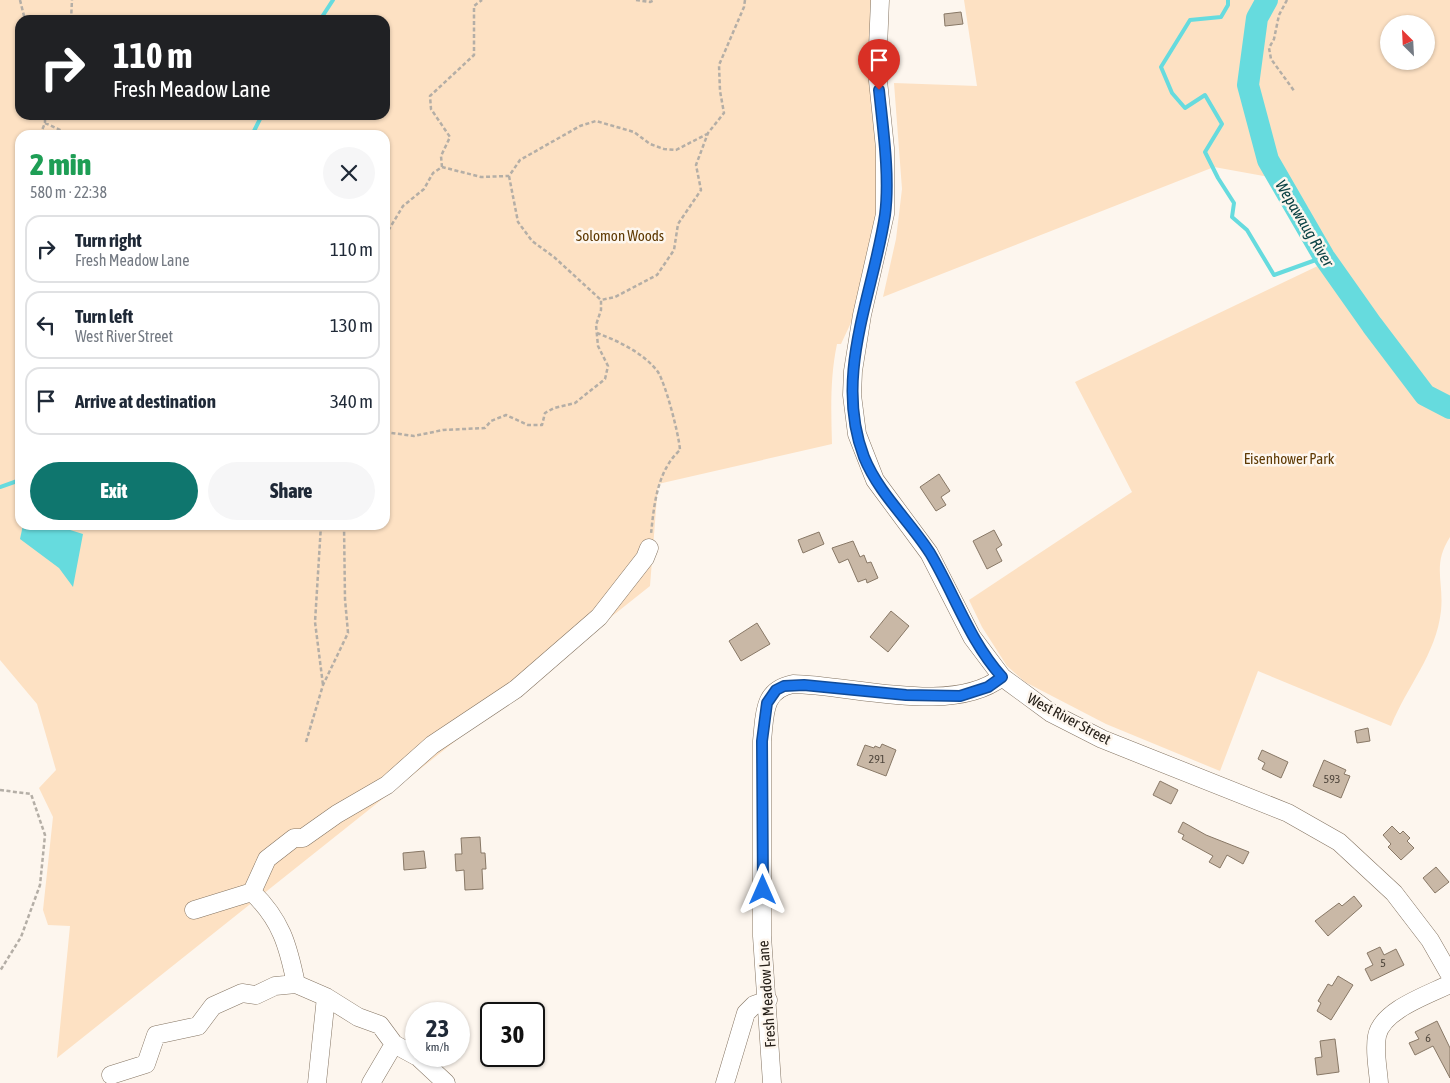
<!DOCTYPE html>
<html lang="en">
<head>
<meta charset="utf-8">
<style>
	body { margin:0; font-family:"Asap Condensed",sans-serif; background:#f6f6f7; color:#1f2937; height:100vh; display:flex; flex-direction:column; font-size:19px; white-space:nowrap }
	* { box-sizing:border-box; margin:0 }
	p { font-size:16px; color:#747a83 }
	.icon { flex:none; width:28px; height:28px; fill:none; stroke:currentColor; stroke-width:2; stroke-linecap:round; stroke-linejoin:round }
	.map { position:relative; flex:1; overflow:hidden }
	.side { position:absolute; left:15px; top:130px; width:375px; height:400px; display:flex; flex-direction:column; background:#fff; border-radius:15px; box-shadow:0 1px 4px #0004 }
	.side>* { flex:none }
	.guide { position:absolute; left:15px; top:15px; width:375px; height:105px; border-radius:15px; box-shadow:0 1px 4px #0004; background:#202124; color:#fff; overflow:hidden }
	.needle { width:32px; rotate:336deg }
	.tools { position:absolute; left:1380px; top:15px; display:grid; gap:10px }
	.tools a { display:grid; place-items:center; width:55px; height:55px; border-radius:50%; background:#fff; box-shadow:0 1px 4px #0004; font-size:25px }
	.speed { position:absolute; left:405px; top:1002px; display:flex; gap:10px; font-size:25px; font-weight:700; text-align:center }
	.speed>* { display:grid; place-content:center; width:65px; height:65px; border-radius:50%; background:#fff; box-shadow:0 1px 4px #0004; line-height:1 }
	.speed small { font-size:12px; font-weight:400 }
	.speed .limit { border:2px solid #111; border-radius:8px; background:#fff; color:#111 }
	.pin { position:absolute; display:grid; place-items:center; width:42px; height:42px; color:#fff; margin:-51px -21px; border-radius:50% 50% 50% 0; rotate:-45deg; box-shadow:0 0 5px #0007 }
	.pin .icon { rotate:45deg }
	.me { position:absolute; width:55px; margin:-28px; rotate:0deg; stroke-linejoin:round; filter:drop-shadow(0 0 4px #0008) }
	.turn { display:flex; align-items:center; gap:18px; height:105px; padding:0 15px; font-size:22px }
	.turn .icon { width:65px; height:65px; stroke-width:2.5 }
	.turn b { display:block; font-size:35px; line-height:42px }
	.round { display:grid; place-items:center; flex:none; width:52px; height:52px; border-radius:26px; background:#f6f6f7 }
	.headline { display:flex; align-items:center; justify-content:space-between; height:85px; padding:0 15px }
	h1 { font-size:30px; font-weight:800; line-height:38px; color:#1e9e55 }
	.action { display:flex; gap:10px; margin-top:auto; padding:10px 15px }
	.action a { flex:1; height:58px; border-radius:30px; background:#0f766e; color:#fff; font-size:20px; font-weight:800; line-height:58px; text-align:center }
	.action a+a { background:#f6f6f7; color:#1f2937 }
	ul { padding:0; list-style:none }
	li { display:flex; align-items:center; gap:15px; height:68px; margin:0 10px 8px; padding:0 5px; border:2px solid #e0e1e3; border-radius:15px }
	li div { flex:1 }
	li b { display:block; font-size:19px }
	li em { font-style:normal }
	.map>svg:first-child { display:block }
</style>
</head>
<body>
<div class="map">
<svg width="1450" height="1083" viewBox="0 0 1450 1083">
	<rect width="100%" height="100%" fill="#fdf6ee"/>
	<path fill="#fde1c3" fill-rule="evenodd" d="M0,0h873l7,190 -10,61 -15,63 -14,30h-4c-7,33 -6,66 -5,100l-174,40 -8,102 -593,472 13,-132 -22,-1 -5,-15 10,-93 -14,-29 17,-18 -19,-66 -37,-44zM20,20h365v95h-365zM20,135h365v390h-365z
		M964,0h486v537c-18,28 -6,44 -9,74 -5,44 -34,75 -50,115l-133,-55 -38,100 -114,-47 -81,-42 -18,-16 -25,-39 -13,-27 163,-108 -57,-110 249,-119 -11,-19 -4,-35 -13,-19 -15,-11 -67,-12 -331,130 13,-58 6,-50 -8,-106 83,3zM1389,24h37v37h-37z"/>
	<path fill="#66dbde" d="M23,525h31l29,9 -10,53 -14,-19 -39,-29z"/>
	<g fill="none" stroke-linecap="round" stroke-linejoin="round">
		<path stroke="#66dbde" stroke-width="4" d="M1228,0v5l-7,12 -31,3 -29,47 11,26 13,15 20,-13 17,29 -17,28 13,26 16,25 -2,14 15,13 27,45 50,-18
			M320,20l13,-20
			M252,135l10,-20
			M0,487l20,-7"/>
		<path stroke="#66dbde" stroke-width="22" d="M1267,0l-10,18 -9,67 20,75 56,97 48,68 53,70 25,13"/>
	</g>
	<path fill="#c9b8a6" stroke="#887866" d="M961,12l2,12 -18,2 -1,-12z
		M939,474l11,17 -9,6 5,8 -10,6 -16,-24z
		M994,530l8,15 -6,4 6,12 -15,8 -14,-28z
		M819,532l5,12 -21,9 -5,-13z
		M853,541l7,16 4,-2 3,8 4,-1 7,16 -11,5 -1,-4 -8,3 -10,-23 -9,4 -7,-15z
		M891,611l18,15 -21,26 -18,-15z
		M757,623l13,21 -29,17 -12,-20z
		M1368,728l2,13 -13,2 -2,-12z
		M882,744l14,6 -10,26 -29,-11 8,-20 9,3 1,-2 5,2z
		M1262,750l26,12 -7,16 -19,-9 3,-6 -7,-4z
		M1324,760l22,10 -2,4 6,2 -9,22 -28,-12z
		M1160,781l18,9 -7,14 -18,-9z
		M1183,822l23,13 43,17 -6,12 -16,-9 -7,13 -11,-6 4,-6 -31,-17 2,-4 -6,-3z
		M1392,826l8,8 3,-3 7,7 -3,3 7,7 -13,12 -13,-13 3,-3 -8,-9z
		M480,837l1,16h4l1,16h-4l1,20 -18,1 -1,-20 -8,1 -1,-17h7l-1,-16z
		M424,851l2,17 -22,2 -1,-17z
		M1436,867l13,15 -14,11 -12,-15z
		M1354,896l8,10 -34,30 -13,-15 24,-18 3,3z
		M1380,947l4,8 12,-6 8,16 -33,16 -6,-12 8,-4 -6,-12z
		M1338,976l15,9 -22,35 -14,-9 4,-8 -3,-2 10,-17 4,2z
		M1437,1021l13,27v30l-17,-32 -18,9 -6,-12 10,-4 -4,-7z
		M1335,1039l4,33 -22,3 -2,-17 7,-1 -2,-16z"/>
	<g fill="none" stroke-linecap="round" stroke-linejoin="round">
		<g stroke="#847462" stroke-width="19">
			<path id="minor" d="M880,0l-3,71 8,77v66l-23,101 -9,56 -1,24 5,39 18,46 54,73 43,84 30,40 49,36 51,26 186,74 51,29 55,51 36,47 20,35
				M252,892c29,28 36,53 44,92
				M194,910l58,-18 15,-33 27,-21h9l34,-24 50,-29 45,-40 84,-56 83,-72 46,-59 4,-10
				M417,1056l29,27
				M111,1075l35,-11 10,-29 42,-9 15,-20 29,-13 14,2 19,-9 21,-2 30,13 32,20 22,8 14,19 22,12
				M317,1083l9,-86
				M371,1083l23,-39
				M725,1083l21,-70 8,-8 14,-5
				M772,1083l-10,-147v-195c3,-26 0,-51 31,-57 60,1 159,32 209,-7
				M1379,1083c-1,-15 -5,-32 -2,-47 5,-26 51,-41 73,-52"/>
		</g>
		<path stroke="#b4aea6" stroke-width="2.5" stroke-dasharray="4 2.5" stroke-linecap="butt" d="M20,0l5,20
			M636,0l14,2 5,-2
			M1287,0l-8,15 -5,24 -5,9 2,11 24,33
			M71,20l1,-20
			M45,123l26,12
			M40,135l5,-12v-8
			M442,167l-1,-11 9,-19 -19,-28 -1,-13 44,-41v-49l8,-6
			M509,176l9,46 14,19 22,16 47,43
			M385,236l18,-30 21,-17 9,-16 9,-6 39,10 28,-1 11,-16 60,-34 16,-5 38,11 16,12 14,5 12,1 31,-16
			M597,333c21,8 47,20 61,39 8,13 21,63 22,78 -23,21 -26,55 -29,84
			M385,432l29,4 29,-6 42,-2 6,-7 15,-6 22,10h14l3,-12 9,-5 21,-5 30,-24 3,-13 -10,-20 -2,-21 5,-15v-10l14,-3 42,-22 17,-25 4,-26 23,-34 -5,-25 12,-32 16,-20 -4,-22 -1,-26 25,-58 1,-7
			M321,525l-6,97 8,63
			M306,742l17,-57 25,-52 -3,-34 -1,-74
			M0,790l31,4 14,41 -5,50 -19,52 -21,34"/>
		<use href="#minor" stroke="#fff" stroke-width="18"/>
	</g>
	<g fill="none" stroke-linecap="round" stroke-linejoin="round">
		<g stroke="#114b97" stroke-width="12">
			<path id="route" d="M763,890l-1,-149 5,-38 9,-13 8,-4 20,-1 102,10 54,1 28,-9 14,-10c-33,-37 -47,-82 -72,-124 -21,-33 -51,-59 -66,-96 -31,-81 9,-162 21,-242 5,-38 -2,-86 -6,-125"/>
		</g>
		<use href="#route" stroke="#1a73e8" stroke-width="9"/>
	</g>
	<g text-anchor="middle" stroke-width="5" stroke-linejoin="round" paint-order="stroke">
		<g font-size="12" fill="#4f463c">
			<text x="877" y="763">291</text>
			<text x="1332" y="783">593</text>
			<text x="1383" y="967">5</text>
			<text x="1428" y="1042">6</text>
		</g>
		<g font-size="15" fill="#5f3a04" stroke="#fdf6ee">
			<text x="620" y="241">Solomon Woods</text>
			<text x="1289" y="464">Eisenhower Park</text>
		</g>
		<g font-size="15" fill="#262019" stroke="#fdf6ee">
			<text transform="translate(1069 719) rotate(28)" y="5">West River Street</text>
			<text transform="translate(767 994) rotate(-94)" y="5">Fresh Meadow Lane</text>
		</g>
		<g font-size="16" font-style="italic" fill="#0c4345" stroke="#fdf6ee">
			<text transform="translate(1305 223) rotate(59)" y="6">Wepawaug River</text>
		</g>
	</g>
</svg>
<div class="tools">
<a><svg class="needle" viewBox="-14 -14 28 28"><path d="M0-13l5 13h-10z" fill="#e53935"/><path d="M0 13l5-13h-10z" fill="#747a83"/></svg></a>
</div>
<div class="speed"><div>23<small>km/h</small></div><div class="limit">30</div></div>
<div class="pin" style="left:879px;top:90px;background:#d93025"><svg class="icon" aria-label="arrive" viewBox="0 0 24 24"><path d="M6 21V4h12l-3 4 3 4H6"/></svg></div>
<svg class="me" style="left:763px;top:890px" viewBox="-20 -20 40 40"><path d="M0-17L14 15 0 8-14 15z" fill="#1a73e8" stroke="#fff" stroke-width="4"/></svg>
<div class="guide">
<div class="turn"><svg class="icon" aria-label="right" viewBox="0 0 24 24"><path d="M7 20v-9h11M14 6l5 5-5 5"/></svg><div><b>110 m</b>Fresh Meadow Lane</div></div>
</div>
<section class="side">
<div class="headline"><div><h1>2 min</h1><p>580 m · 22:38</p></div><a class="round"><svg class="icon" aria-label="close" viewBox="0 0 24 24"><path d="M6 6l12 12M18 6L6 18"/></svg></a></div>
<ul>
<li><svg class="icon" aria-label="right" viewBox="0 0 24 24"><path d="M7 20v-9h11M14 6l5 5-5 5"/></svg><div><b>Turn right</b><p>Fresh Meadow Lane</p></div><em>110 m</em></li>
<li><svg class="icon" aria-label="left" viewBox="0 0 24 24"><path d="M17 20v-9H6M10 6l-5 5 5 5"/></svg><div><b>Turn left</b><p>West River Street</p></div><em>130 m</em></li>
<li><svg class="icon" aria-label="arrive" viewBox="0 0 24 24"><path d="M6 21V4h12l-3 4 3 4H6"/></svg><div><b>Arrive at destination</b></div><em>340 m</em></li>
</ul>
<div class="action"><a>Exit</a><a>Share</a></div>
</section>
</div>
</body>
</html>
